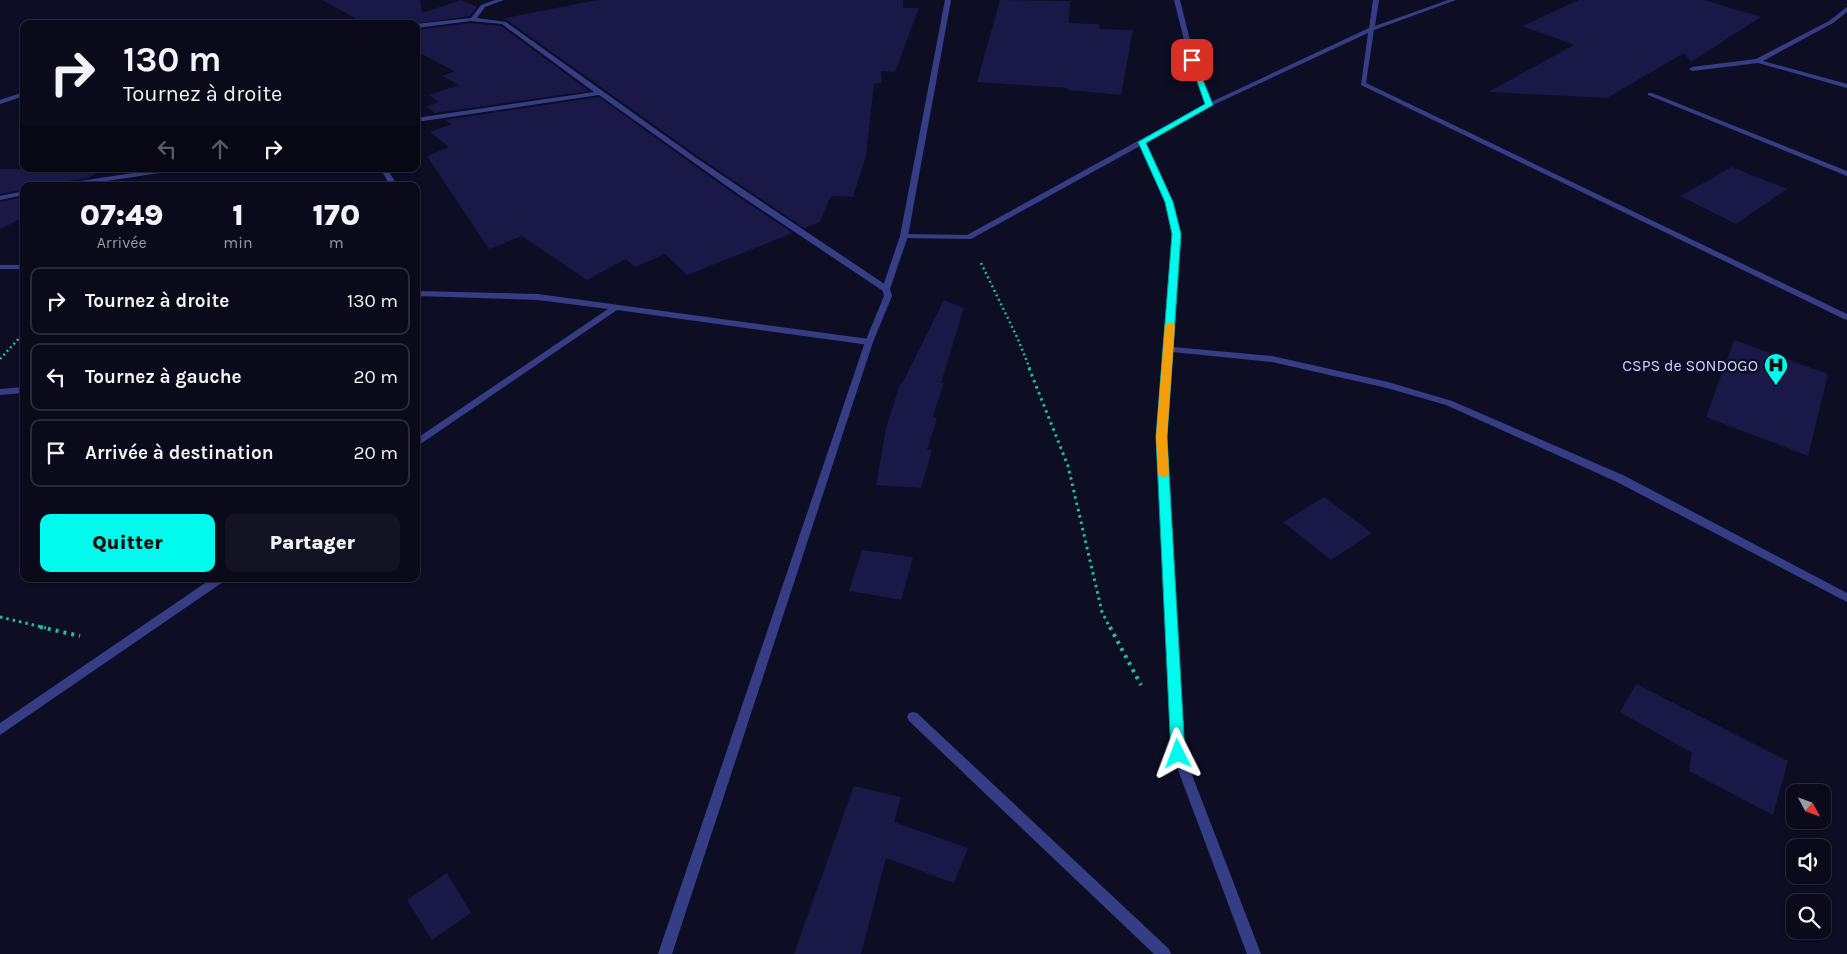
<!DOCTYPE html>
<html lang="fr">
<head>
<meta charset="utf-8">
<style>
	body { margin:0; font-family:Karla,sans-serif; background:#131324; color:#f1f3f6; height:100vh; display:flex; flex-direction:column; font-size:19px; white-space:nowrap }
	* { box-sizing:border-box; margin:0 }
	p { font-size:16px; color:#999aa3 }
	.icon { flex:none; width:28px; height:28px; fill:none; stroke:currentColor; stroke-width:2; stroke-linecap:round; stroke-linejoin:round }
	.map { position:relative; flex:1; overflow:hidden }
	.drawer { position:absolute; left:20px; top:182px; width:400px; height:400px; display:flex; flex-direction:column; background:#0a0a1b; border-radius:10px; box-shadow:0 1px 4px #0004,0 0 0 1px #2a2b3a }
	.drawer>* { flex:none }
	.banner { position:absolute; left:20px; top:20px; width:400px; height:152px; border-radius:10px; box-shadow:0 1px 4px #0004,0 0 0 1px #2a2b3a; background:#0a0a1b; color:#f1f3f6; overflow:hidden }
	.needle { width:32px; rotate:131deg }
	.buttons { position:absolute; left:1786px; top:784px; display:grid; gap:10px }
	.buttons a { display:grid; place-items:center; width:45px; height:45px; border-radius:10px; background:#0a0a1b; box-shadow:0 1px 4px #0004,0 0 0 1px #2a2b3a; font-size:25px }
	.pin { position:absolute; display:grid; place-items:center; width:42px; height:42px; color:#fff; margin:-21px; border-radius:10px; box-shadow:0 2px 8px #0006 }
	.me { position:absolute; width:55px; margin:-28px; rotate:357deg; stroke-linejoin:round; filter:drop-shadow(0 0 4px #0008) }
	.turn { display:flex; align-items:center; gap:18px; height:105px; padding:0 20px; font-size:22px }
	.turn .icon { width:65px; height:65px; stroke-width:2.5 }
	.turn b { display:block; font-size:35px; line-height:42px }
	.lanes { display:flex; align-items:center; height:48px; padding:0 20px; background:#0003; justify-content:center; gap:25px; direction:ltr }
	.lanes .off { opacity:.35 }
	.eta { display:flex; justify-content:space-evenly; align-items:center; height:85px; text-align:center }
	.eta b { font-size:30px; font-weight:800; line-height:35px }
	.primary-button { display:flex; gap:10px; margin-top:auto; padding:10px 20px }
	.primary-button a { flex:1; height:58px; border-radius:10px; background:#00faed; color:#111; font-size:20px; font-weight:800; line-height:58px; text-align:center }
	.primary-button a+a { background:#131324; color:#f1f3f6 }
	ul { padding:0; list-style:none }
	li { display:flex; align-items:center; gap:15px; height:68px; margin:0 10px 8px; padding:0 10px; border:2px solid #2a2b3a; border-radius:10px }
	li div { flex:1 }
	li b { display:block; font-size:19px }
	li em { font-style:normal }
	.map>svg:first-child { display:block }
</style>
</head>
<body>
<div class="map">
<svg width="1847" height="954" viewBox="0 0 1847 954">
	<rect width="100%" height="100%" fill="#0d0d24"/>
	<path fill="#1a1846" d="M322,0h98l2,13 39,-13 16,7 -7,9 -56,8h-48z
		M597,0h306v8h16l-24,64 -14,-1 1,12 -8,1 -8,72 -13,41 -22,-1 -11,26 -16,6 -108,-73 -189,-135 -6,-1z
		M1000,0l70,1 -1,22 30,1 1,5 33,1 -12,65 -54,-5 1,-2 -91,-6z
		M1579,0h125l57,17 -70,45 -7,-9 -77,45 -119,-6 86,-47 -52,-19z
		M471,23l30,3 88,65 -154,22 -9,-6 13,-5 -10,-7 30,-10 -17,-9 12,-5 -38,-20v-21z
		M599,97l138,99 56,37 -106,42 -22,-21 -30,13 -9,-8 -39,21 -65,-44 -33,13 -62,-93 22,-9 -19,-15 22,-8 -7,-4z
		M1732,167l55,22 -51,35 -56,-28z
		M0,169h104l-16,9 -28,4 -6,4h-30v3l-24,5z
		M24,197v19l-24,14v-28z
		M944,300l20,8 -23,75h3l-12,35h5l-10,32h5l-11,38 -45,-3 10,-57 14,-44h2z
		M1734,340l94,34 -20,82 -102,-39z
		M1324,497l48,36 -41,27 -48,-38z
		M862,550l51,7 -12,43 -52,-9z
		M1636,684l152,77 -15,54 -84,-44 3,-18 -72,-41z
		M854,786l47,11 -7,25 74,26 -14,35 -68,-25 -25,96h-67z
		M447,873l24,40 -39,27 -25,-40z"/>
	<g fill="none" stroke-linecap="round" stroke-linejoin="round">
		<path stroke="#27bb9c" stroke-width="2.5" stroke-dasharray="2 3" stroke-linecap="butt" d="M981,263l36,74 13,32
			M0,359l24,-26"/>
		<path stroke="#27bb9c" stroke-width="3" stroke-dasharray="2.5 4" stroke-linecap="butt" d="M1029,368l39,98 34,146 8,16
			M0,617l46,11"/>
		<path stroke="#27bb9c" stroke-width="4" stroke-dasharray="3 5" stroke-linecap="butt" d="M40,627l40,9
			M1110,627l31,58"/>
		<path fill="#353e85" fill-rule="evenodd" d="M495,0h9l-19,7 -8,11 29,4 189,135 194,130v4h-6l-145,-97 -139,-99 -183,27v-4l178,-26 -92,-68 -31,-3 -55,7v-4l55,-6 10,-13z
			M1174,0h6l15,60 16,42 158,-74 4,-28h6l-4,26 73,-26h8l-82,30 -8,53 481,231v6l-3,-1 -483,-234 7,-52 -157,73 -65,36 27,60 7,32 -7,113 99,9 116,26 64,19 173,75 222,117v9l-230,-120 -171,-77 -59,-17 -115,-26 -100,-10 -5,85 17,317 77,200h-14l-75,-200 -15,-317 15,-203 -7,-32 -25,-56 -169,93 -67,-1 -4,-2 4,-2 63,1 238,-131 -16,-44z
			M1847,7v5l-14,11 -70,38 84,23v4l-89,-25 -66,8 -3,-2 3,-2 64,-8 73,-38z
			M24,92v4l-24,8v-4z
			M1648,93h4l195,78v5l-199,-81z
			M160,169h17l-4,2 -100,15h-17l4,-2z
			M381,169h6l11,17h-8z
			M24,191v4l-24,5v-4z
			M0,265h24v4h-24z
			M416,291l122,3 331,45 4,3 -4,3 -252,-35 -201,137v-8l192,-130 -70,-9 -122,-4z
			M24,387v6l-24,2v-6z
			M211,579h13l-1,3 -223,153v-12z
			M913,712l4,1 252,236 2,5h-17l-245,-233 -2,-4 2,-4z"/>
		<path fill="#353e85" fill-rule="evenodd" d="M945,0h6l-43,236 -18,53 2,7 -19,46 -201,612h-14l207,-612 19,-46 -2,-7 18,-53z"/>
	</g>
	<path fill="#00faed" stroke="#00a29a" d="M1189,58l6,2 18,45 -67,38 27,59 8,32 -14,203 18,317 -2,4 -5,2 -5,-2 -2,-4 -15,-317 16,-203 -7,-32 -27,-60 67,-38z"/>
	<path fill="#f59e0b" d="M1170,322l5,3 -8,112 2,37 -5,4 -6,-4 -2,-37 9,-112z"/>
	<defs>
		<g id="hospital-pin" transform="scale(1.25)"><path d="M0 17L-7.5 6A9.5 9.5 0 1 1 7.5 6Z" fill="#00faed" stroke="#0d0d24"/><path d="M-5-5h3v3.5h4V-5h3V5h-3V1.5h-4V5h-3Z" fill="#111"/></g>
	</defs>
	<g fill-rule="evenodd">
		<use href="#hospital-pin" x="1776" y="365"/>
	</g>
	<g text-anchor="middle" stroke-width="5" stroke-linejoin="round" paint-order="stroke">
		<g font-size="16" fill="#cfd1ff" stroke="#0d0d24" text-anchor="end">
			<text x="1758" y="371">CSPS de SONDOGO</text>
		</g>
	</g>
</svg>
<div class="buttons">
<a><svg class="needle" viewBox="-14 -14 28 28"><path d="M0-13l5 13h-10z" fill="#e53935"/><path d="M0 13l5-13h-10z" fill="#999aa3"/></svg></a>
<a><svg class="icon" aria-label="sound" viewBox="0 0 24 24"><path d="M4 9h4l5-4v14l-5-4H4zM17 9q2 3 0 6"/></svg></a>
<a><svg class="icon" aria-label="search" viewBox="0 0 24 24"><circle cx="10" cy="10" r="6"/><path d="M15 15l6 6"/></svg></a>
</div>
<div class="pin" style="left:1192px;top:60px;background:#d93025"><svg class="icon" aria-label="arrive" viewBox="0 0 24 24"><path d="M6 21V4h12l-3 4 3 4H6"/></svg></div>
<svg class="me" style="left:1178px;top:754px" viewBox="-20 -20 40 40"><path d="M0-17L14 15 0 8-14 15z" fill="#00faed" stroke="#fff" stroke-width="4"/></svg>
<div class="banner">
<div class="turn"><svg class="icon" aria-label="right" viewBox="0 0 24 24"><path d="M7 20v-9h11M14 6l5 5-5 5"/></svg><div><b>130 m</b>Tournez à droite</div></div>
<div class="lanes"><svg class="icon off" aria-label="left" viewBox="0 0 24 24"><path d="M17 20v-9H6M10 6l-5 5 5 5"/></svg><svg class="icon off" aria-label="ahead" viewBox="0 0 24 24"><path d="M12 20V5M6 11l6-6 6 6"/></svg><svg class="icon" aria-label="right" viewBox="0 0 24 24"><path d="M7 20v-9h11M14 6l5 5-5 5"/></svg></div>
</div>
<section class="drawer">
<div class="eta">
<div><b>07:49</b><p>Arrivée</p></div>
<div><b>1</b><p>min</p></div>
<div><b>170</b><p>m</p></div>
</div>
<ul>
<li><svg class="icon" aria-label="right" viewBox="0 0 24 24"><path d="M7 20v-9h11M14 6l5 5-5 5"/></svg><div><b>Tournez à droite</b></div><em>130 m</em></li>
<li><svg class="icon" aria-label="left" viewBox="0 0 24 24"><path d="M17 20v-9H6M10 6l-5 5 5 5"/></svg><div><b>Tournez à gauche</b></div><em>20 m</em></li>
<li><svg class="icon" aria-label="arrive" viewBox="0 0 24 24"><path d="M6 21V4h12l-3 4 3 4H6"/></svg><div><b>Arrivée à destination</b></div><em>20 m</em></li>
</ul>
<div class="primary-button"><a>Quitter</a><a>Partager</a></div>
</section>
</div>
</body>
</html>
